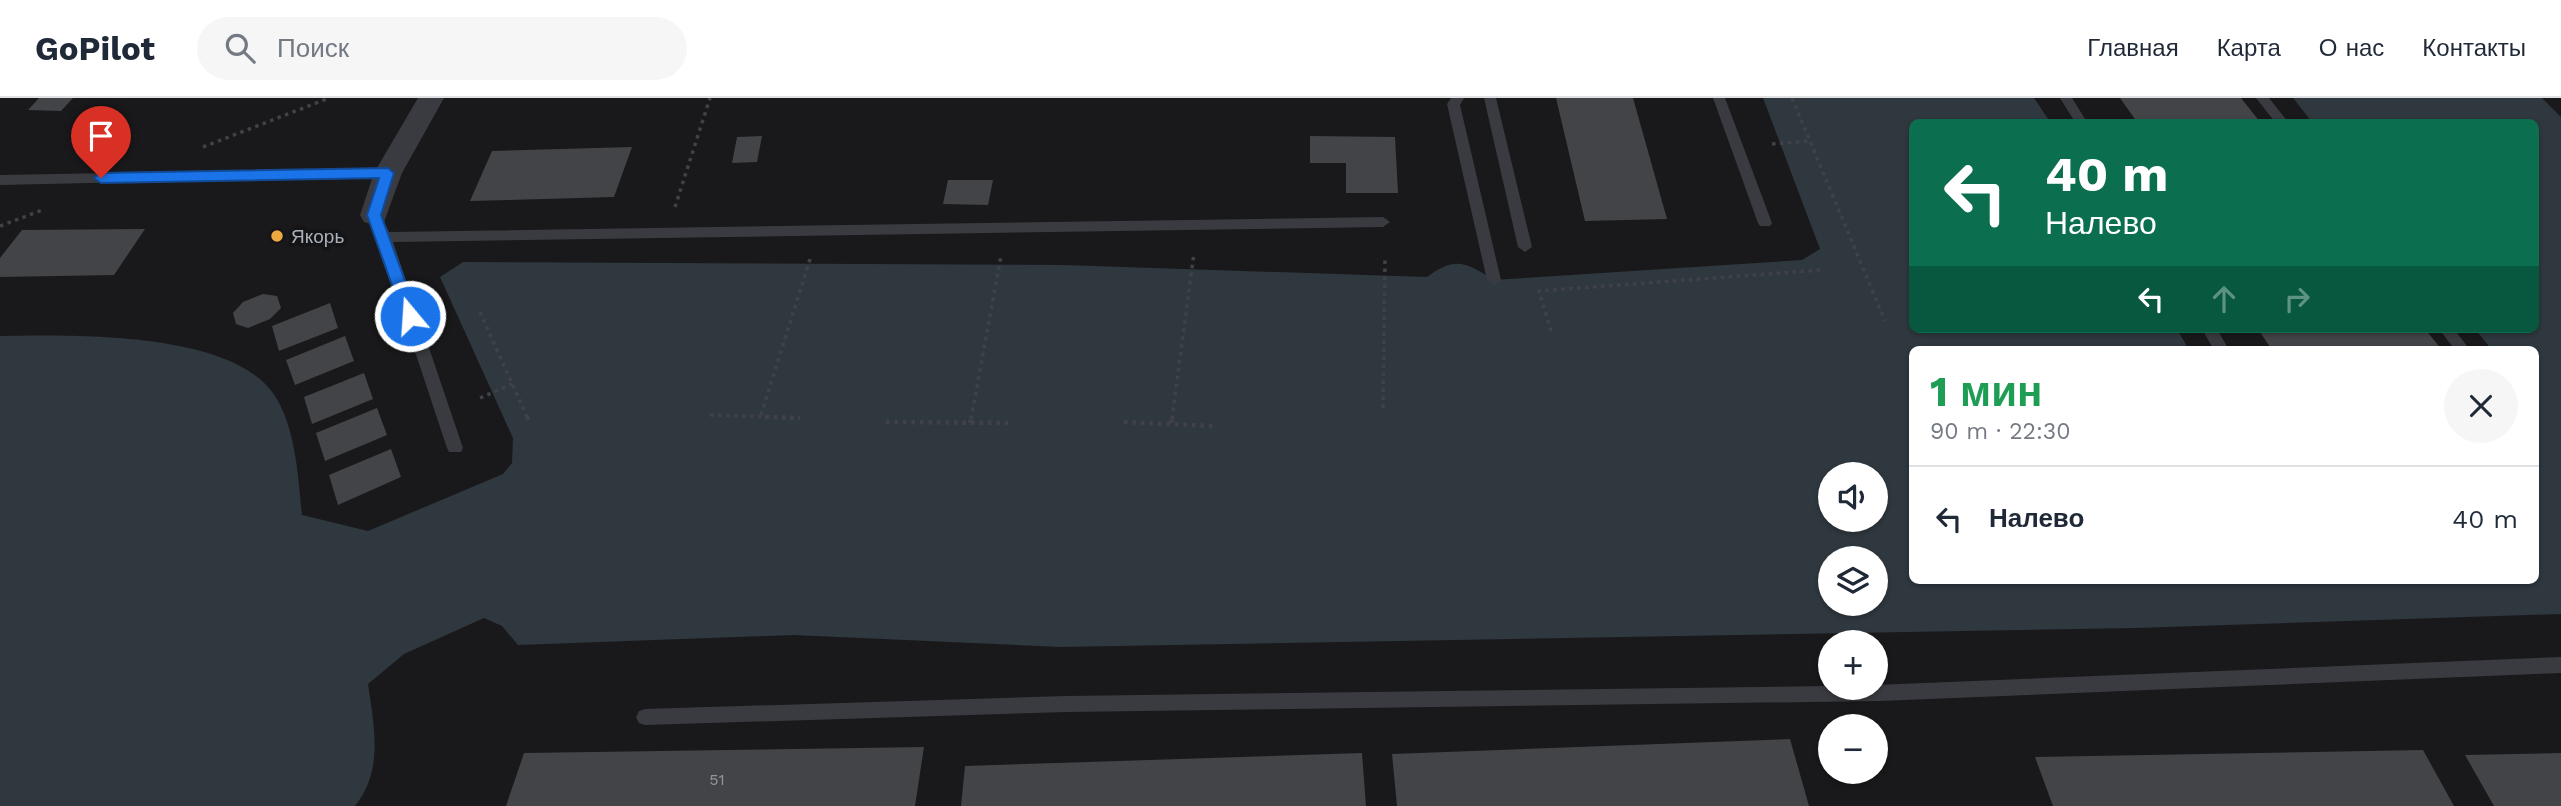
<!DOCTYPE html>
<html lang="ru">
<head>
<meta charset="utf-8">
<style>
	body { margin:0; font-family:"Work Sans",sans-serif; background:#f6f6f7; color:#1f2937; height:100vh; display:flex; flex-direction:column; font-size:26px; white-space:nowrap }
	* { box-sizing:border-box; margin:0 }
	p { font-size:23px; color:#747a83 }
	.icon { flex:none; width:38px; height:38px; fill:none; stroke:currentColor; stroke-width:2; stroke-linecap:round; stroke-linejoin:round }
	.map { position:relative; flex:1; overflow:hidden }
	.side { position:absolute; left:1909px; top:248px; width:630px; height:238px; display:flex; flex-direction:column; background:#fff; border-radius:10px; box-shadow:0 2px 5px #0004 }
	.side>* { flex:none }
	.hud { position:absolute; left:1909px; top:21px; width:630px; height:214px; border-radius:10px; box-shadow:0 2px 5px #0004; background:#0b6e4f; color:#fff; overflow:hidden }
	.controls { position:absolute; left:1818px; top:364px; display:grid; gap:14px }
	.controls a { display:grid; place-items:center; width:70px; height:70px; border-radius:50%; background:#fff; box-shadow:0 2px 5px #0004; font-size:35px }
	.pin { position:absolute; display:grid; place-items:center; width:60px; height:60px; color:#fff; margin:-72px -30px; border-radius:50% 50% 50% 0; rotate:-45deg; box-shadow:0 0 7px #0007 }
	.pin .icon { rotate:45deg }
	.me { position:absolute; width:77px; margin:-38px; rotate:342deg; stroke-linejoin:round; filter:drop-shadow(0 0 5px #0008) }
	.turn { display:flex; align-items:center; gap:24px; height:147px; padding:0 21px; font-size:32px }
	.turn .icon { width:91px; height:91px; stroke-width:2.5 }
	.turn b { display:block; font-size:49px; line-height:60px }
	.lanes { display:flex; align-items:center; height:66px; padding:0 21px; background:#0003; justify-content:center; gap:35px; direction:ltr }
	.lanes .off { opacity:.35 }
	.round { display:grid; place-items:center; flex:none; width:74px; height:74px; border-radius:37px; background:#f6f6f7 }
	.head { display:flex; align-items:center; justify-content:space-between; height:119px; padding:0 21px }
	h1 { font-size:42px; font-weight:700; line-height:52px; color:#1e9e55 }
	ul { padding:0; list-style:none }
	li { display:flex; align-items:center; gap:21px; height:105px; padding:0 21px; border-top:2px solid #e0e1e3 }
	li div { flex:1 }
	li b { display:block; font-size:26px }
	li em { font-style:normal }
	header { display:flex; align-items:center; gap:42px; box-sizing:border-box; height:98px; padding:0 35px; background:#fff; border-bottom:2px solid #e0e1e3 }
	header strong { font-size:33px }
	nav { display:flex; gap:38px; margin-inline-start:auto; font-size:24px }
	.search { width:490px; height:63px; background:#f6f6f7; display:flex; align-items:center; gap:18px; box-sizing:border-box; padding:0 24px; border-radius:38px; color:#747a83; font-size:26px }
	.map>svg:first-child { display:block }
</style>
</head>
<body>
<header>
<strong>GoPilot</strong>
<div class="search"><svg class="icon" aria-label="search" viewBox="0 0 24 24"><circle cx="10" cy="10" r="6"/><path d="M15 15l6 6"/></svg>Поиск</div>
<nav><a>Главная</a><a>Карта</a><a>О нас</a><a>Контакты</a></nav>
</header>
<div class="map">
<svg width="2561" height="708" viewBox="0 0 2561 708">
	<rect width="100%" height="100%" fill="#19191b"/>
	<path fill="#2f383f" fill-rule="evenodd" d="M1763,0h271l16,24h-137v207h264l12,21h-276v231h623v-231h-44l-17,-21h61v-207h-224l-19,-24h249l19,19v497l-426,14 -1074,19 -268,-12 -275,10 -16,-19 -18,-8 -80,36 -36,30c6,42 16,86 -13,122h-355v-470c69,-1 233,-6 275,60 21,33 23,81 27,119l66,16 135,-57 9,-11 1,-25 -73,-161 23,-15 601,3 363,12c28,-21 39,-15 67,3l308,-20 18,-11zM1830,376h46v46h-46zM1830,460h46v46h-46z"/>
	<path fill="#434448" d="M39,0h34l-12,13 -33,-1z
		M1556,0h77l34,121 -82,2z
		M2120,0h121l19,24h-123z
		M762,38l-5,26 -25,1 5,-26z
		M1310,38l85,1 3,56h-52v-30h-36z
		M632,49l-18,50 -144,4 22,-50z
		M948,82h45l-5,25 -45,-1z
		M145,131l-31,46 -114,2v-19l22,-28z
		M263,196l14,2 4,12 -11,11 -22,9 -12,-4 -3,-11 10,-11z
		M330,205l8,25 -59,23 -7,-25z
		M2310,231h115l17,21h-170l-12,-18z
		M345,238l9,25 -59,24 -9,-25z
		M364,275l9,26 -61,25 -8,-27z
		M377,310l10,27 -62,26 -9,-28z
		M391,351l10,28 -63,28 -9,-30z
		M1790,641l19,67h-412l-5,-52z
		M924,649l-9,59h-409l18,-53z
		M2423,652l31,56h-401l-18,-49z
		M1362,655l4,53h-405l4,-40z
		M2561,655v53h-67l-29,-51z"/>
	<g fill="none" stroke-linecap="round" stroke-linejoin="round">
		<path stroke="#404247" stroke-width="3.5" stroke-dasharray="3.5 4.5" stroke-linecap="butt" d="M1792,0l93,223
			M1772,46l38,-3
			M203,49l126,-49
			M675,109l35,-109
			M0,128l45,-17
			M480,214l48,107
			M1551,233l-12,-40 282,-21
			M480,300l32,-14
			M1383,310l2,-149
			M710,317l90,3
			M761,317l50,-159
			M971,321l30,-163
			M1172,321l22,-166"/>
		<path stroke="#404247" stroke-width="4.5" stroke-dasharray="3.5 5" stroke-linecap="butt" d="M527,319l3,7
			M765,319l35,1
			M886,324l122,1
			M1124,324l90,4
			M970,325l1,-6
			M1171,325l1,-6"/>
		<path fill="#3a3b40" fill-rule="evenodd" d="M1451,0h13l-4,7 41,175 -7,5 -7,-5 -40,-176z
			M1484,0h12l36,149 -7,5 -7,-5z
			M1713,0h12l47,125 -2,3h-10l-2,-3z
			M2060,0h12l15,24h-12z
			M2256,0h13l19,24h-13z
			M388,70l5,2v6l-393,9v-10z
			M374,112l5,2 10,20 994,-15 7,5 -7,5 -990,15 70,206 -2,4h-12l-2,-4 -70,-211 -10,-22z
			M2202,231h15l12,21h-15z
			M2439,231h15l16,21h-15z
			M2561,559v16l-681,28 -814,11 -421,13 -6,-2 -3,-6 3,-6 6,-2 421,-13 764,-10v2h46v-3z"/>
		<path fill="#3a3b40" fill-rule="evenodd" d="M418,0h26l-42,75 -18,49 -10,3 -10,-3 -4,-7 14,-42z"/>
	</g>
	<path fill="#1a73e8" stroke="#114b97" stroke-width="2" d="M388,70l6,5 -13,42 37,101 -8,6 -7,-6 -36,-101 12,-37 -278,5 -7,-5 7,-5z"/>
	<circle fill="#eca93f" stroke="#141416" stroke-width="2.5" cx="277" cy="138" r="7"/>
	<g text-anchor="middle" stroke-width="7" stroke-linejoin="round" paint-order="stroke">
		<g font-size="16" fill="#91969e">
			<text x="717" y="687">51</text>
		</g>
		<g font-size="19" fill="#abb1ba" stroke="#141416" text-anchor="start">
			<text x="291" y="145">Якорь</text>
		</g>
	</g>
</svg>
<div class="controls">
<a><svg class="icon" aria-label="sound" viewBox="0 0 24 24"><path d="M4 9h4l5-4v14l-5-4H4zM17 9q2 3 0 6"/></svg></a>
<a><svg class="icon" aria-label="layers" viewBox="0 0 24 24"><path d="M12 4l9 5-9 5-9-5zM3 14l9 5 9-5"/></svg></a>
<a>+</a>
<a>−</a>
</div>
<div class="pin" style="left:101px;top:80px;background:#d93025"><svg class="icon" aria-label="arrive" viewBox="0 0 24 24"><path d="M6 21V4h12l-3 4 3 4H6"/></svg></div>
<svg class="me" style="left:410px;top:218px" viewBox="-20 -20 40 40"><circle r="17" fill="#1a73e8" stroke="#fff" stroke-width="3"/><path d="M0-11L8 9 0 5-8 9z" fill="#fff"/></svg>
<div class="hud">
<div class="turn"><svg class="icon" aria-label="left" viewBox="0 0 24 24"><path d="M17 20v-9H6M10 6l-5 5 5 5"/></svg><div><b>40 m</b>Налево</div></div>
<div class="lanes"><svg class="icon" aria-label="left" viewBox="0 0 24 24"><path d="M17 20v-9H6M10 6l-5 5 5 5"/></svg><svg class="icon off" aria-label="ahead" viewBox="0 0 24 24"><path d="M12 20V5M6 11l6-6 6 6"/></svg><svg class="icon off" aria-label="right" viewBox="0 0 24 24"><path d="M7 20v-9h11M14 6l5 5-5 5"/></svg></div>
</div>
<section class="side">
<div class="head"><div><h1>1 мин</h1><p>90 m · 22:30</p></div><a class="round"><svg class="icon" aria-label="close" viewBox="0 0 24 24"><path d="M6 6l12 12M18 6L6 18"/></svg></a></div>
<ul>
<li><svg class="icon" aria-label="left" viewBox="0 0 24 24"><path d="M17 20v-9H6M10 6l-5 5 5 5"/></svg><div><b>Налево</b></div><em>40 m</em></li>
</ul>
</section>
</div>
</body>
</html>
